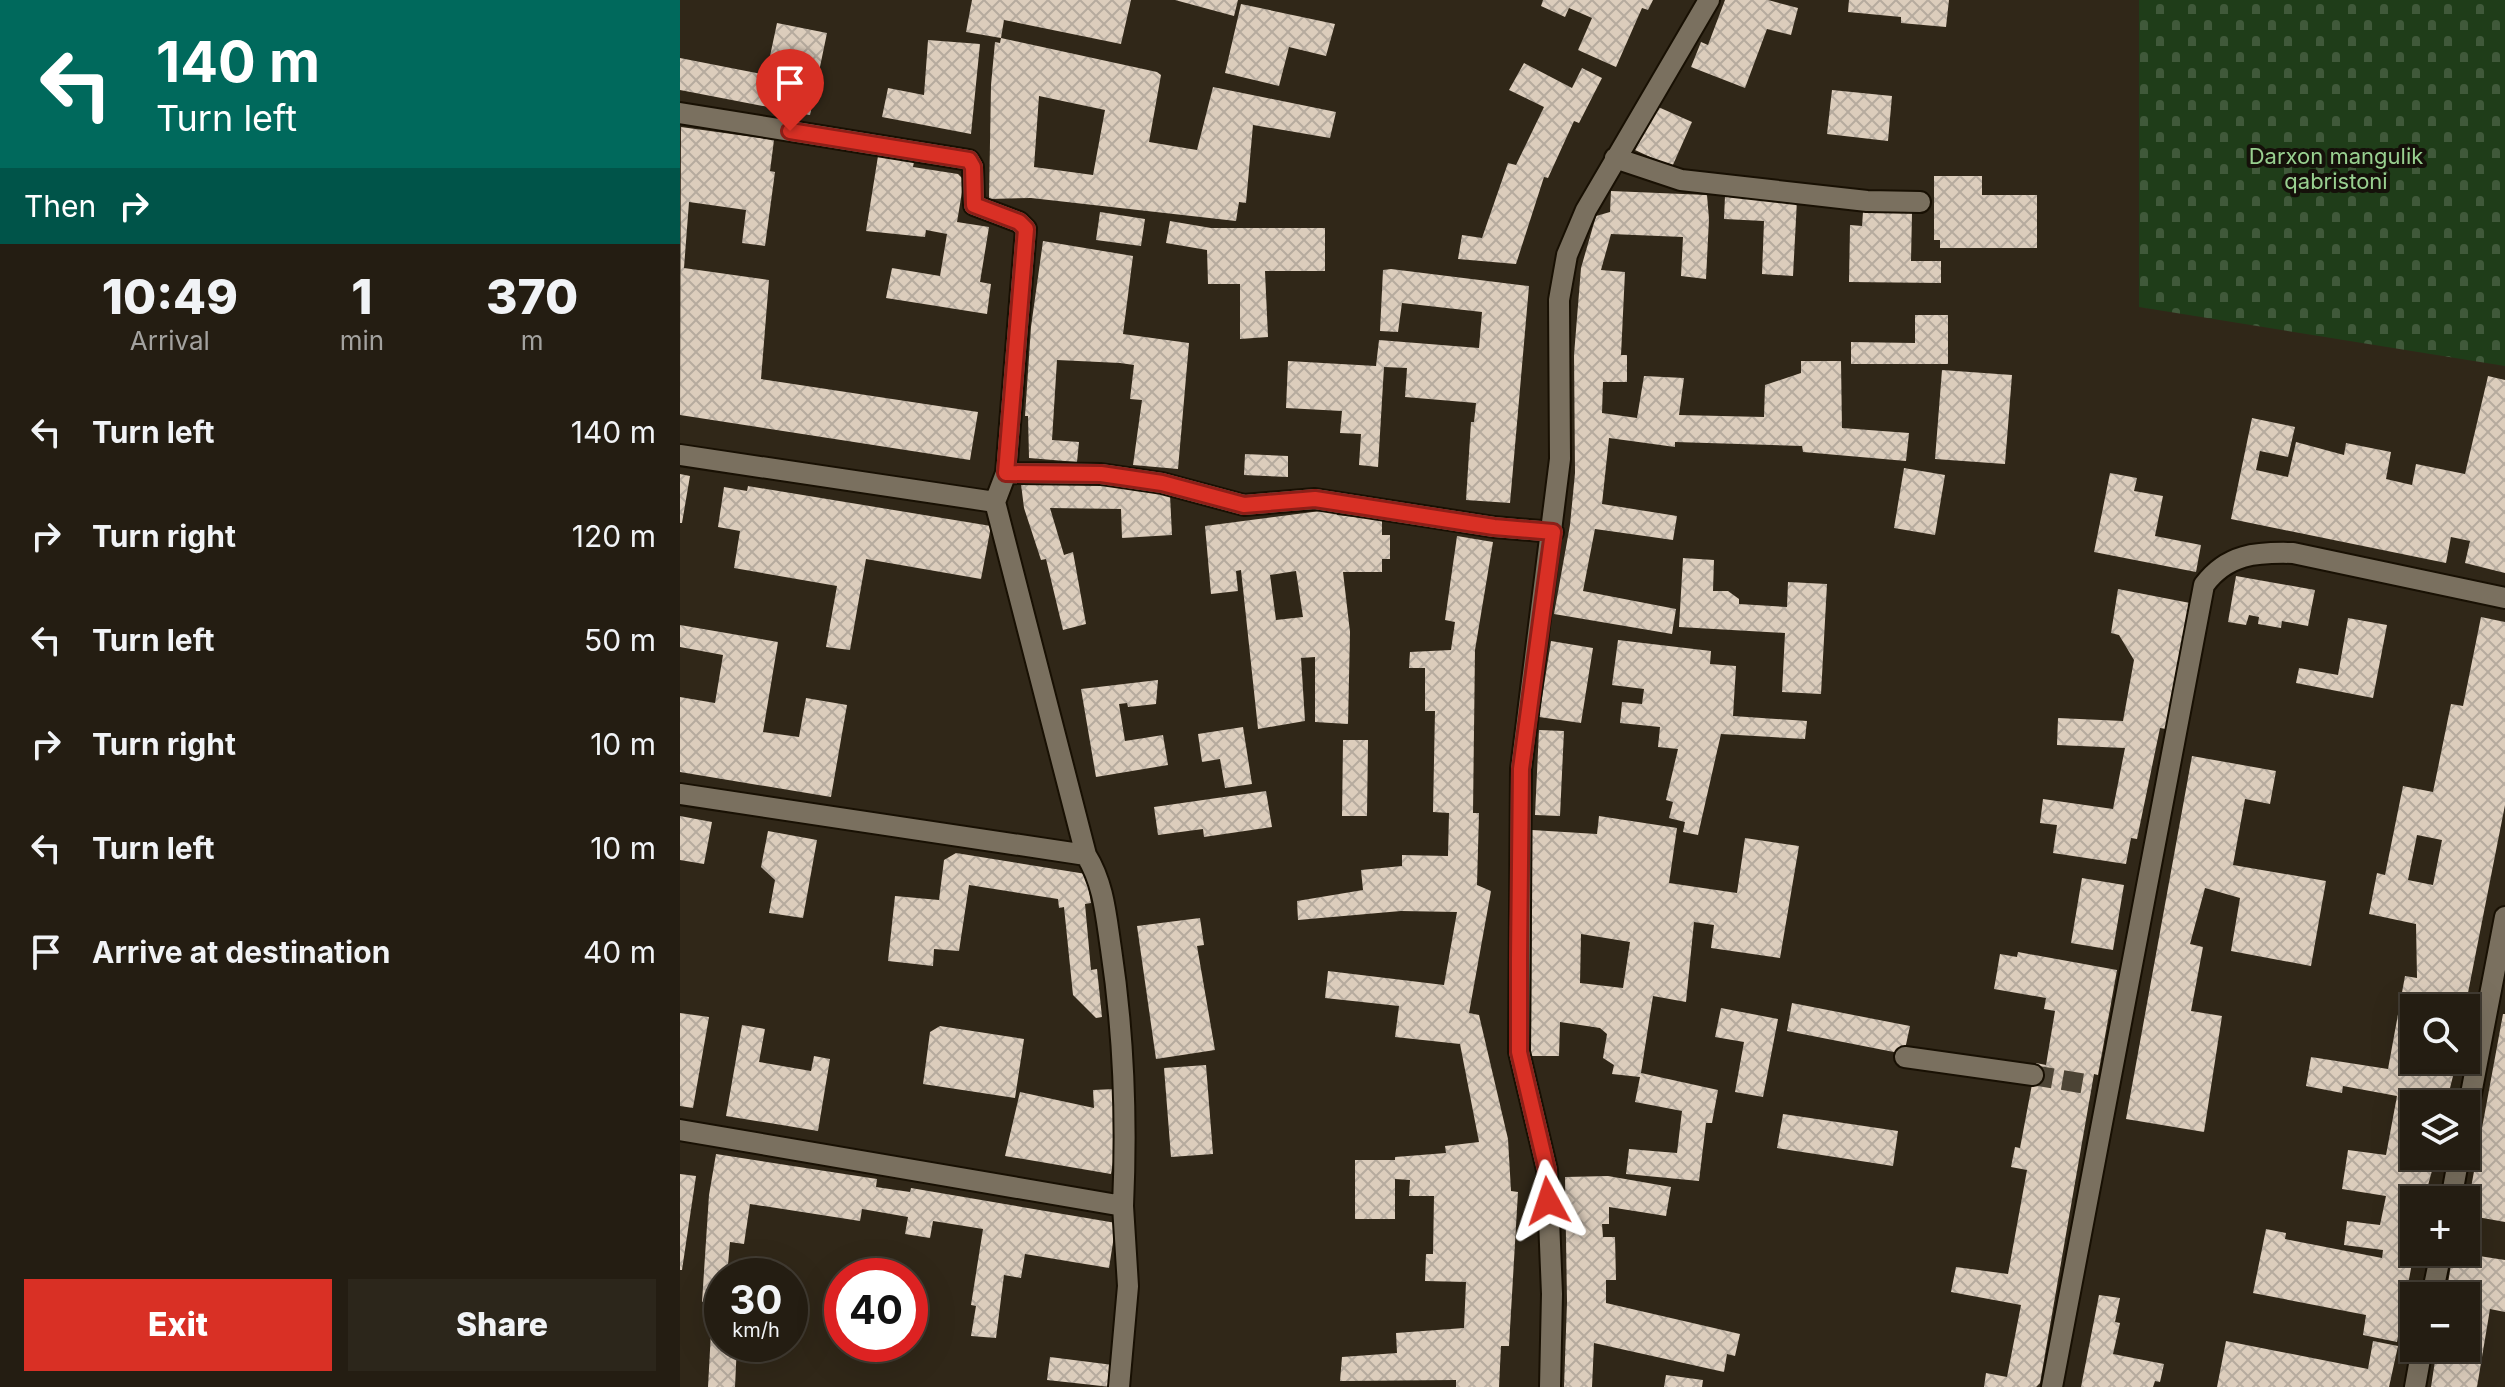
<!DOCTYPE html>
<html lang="en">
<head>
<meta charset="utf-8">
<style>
	body { margin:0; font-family:Inter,sans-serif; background:#2c261b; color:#f1f3f6; height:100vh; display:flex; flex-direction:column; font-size:30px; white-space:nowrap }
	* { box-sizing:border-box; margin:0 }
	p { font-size:26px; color:#a3a29f }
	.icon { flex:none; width:44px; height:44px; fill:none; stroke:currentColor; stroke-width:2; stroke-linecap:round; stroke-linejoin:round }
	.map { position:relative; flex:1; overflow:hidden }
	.sheet { display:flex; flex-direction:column; background:#241d12; width:680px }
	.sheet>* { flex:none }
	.guide { background:#00695c; color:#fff; overflow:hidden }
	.controls { position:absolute; left:1720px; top:994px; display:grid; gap:16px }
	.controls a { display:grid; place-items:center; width:80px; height:80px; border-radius:0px; background:#241d12; box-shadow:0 8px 32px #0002,0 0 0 2px #413b32; font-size:40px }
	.speed { position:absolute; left:24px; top:1258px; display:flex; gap:16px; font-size:40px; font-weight:700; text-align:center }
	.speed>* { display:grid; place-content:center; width:104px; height:104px; border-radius:50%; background:#241d12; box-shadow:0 8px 32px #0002,0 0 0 2px #413b32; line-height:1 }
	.speed small { font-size:20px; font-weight:400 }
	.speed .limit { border:12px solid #d22; background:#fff; color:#111 }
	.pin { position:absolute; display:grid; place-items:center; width:68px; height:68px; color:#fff; margin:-82px -34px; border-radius:50% 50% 50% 0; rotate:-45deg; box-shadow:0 0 8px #0007 }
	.pin .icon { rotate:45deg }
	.me { position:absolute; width:88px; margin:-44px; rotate:355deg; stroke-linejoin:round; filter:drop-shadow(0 0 6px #0008) }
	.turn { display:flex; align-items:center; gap:28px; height:168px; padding:0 24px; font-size:36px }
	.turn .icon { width:104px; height:104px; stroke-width:2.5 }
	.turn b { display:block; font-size:56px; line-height:68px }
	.then { display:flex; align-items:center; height:76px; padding:0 24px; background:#0003; gap:16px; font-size:30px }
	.eta { display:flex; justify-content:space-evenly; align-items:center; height:136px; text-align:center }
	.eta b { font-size:48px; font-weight:800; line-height:56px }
	.cta { display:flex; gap:16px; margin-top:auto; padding:16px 24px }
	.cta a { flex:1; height:92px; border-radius:0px; background:#d93025; color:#fff; font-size:32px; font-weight:800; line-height:92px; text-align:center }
	.cta a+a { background:#2c261b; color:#f1f3f6 }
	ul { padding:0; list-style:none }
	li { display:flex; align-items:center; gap:24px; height:104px; padding:0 24px }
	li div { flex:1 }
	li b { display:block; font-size:30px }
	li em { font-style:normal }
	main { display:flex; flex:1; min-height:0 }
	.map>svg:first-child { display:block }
</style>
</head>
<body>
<main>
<section class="sheet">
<div class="guide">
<div class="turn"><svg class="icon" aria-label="left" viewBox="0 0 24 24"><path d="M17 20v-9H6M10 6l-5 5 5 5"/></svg><div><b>140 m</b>Turn left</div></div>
<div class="then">Then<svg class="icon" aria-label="right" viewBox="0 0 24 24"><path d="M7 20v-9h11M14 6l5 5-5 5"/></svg></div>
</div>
<div class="eta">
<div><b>10:49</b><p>Arrival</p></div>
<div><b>1</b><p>min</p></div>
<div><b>370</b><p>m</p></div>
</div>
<ul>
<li><svg class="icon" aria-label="left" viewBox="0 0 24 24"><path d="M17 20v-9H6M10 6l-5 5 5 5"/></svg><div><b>Turn left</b></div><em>140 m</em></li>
<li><svg class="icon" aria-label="right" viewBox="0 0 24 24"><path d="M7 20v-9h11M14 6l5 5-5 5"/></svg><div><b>Turn right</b></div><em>120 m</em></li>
<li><svg class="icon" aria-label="left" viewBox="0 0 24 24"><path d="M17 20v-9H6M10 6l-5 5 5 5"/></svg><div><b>Turn left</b></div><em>50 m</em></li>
<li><svg class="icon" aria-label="right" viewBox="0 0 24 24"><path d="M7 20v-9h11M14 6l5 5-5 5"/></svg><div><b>Turn right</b></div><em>10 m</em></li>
<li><svg class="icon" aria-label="left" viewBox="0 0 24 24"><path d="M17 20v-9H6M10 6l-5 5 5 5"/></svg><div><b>Turn left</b></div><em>10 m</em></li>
<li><svg class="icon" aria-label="arrive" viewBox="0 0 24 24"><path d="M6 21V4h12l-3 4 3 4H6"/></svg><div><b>Arrive at destination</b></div><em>40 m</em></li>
</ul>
<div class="cta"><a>Exit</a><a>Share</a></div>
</section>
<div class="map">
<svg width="1825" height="1387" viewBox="0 0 1825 1387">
	<defs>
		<pattern id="cemetery-stones" width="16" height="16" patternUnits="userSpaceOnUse" patternTransform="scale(2)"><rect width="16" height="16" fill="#1f3d19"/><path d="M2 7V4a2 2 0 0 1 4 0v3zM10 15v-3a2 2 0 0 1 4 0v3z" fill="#40593a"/></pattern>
		<pattern id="building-cross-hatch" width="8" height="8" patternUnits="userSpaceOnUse" patternTransform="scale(2)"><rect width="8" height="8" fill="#dccdbc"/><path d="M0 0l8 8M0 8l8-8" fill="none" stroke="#b6ab9e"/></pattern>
	</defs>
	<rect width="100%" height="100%" fill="#302718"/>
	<path fill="url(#cemetery-stones)" d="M1459,0h366v366l-366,-59z"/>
	<path fill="url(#building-cross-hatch)" fill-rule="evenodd" d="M292,0h159l-10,44 -117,-24 -3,18 -35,-6z
		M495,0h63l-4,16z
		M863,0h110l-5,10 -6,-2 -26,59 -38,-17 14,-32 -23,-10 -4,9 -24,-11z
		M1045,0h43l30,8 -7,27 -24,-6 -22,59 -54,-21 10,-25 7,3z
		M1169,0h100l-3,27 -45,-4v-6l-53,-5z
		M561,4l94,20 -9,32 -37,-9 -10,39 -54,-13z
		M97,23l50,10 -17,82 -130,-25v-32l86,17z
		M321,38l156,34 4,3 -12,67 48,8 16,-63 123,25 -6,26 -77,-13 -7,78 -7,-1 -3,19 -205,-23 -42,1 2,-114 4,-43 5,1zM359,96l66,14 -12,65 -59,-8z
		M248,40l52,4 -9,90 -89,-17 6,-29 36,7z
		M844,63l48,25 10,-20 20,10 -23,45 -5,-2 -26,57 -4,-1 -28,87 -58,-5 4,-24 20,3 26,-75 8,2 28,-58 -35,-17z
		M1152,90l60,6 -4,45 -61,-7z
		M976,106l36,16 -20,45 -37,-17z
		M1,127l93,13 -4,31 5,1 -10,74 -23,-3 4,-33 -57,-8 -5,66 85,12 -8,99 217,33 -8,48 -290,-45z
		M198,156l36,6 -1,5 45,7 6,6 -7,42 32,5 -9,55 11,2 -4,30 -101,-16 6,-30 48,8 7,-42 -21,-4 -1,7 -59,-6z
		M1254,176h48v19h55v53h-97v-8h-6z
		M931,191l96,4 2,24 -3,60 -25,-3 2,-39 -72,-3 -10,36 24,2 -4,83h6v27h-24l-1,31 35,5 7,-42 40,2 -5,37 85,2 1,-32 36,-12v-12h40l1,67 67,5 -3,28 -103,-9 -1,-6 -127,-4v5l-66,-9 -7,66 75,12 -4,24 -78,-11 -12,62 93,18 -4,25 -118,-20 16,-89 5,-52 -1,-118 7,-87 15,-52 14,-4z
		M1045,196l72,4 -4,76 -31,-2 2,-53 -40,-2z
		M420,212l45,7 -4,27 -45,-6z
		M1183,212l49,1 -1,48h30v22l-92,-1 1,-57 12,1z
		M490,221l41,7h114v43h-60l3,66 -28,2v-55h-32l-1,-34 -41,-7z
		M363,241l90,15 -10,78 66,9 -11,126 -45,-4 9,-65 -12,-1 4,-34 -14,-2 -63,-3 -5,80 27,2 -2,20 -48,-4 -1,-42h-3l6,-89z
		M711,269l138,17 -19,217 -44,-3 5,-78h3l2,-19 -71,-6 2,-29 -23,-1 -6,100 -19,-2 2,-31 -21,-1 2,-22 -56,-3 2,-47 88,5 3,-26 100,8 3,-36 -80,-9 -4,29 -18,-1 3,-61z
		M1235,315h33v49h-97v-22l64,1z
		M1262,370l70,5 -7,89 -70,-5z
		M1808,376l17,4v193l-40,-10 5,-22 -19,-4 -5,26 -215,-44 21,-101 43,9 -7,30 -28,-6 -4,19 32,7 8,-35 48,13 2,-12 45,9 -5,27 26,6 4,-21 49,10z
		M565,454l43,2v21l-44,-2z
		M1224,468l41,7 -10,60 -41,-7z
		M1430,473l27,5 -3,13 29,5 -8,40 46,9 -5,27 -102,-20z
		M0,474l10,2 -8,47h-2z
		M341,484h86l63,11 2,40 -50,3 -1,-29 -71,-1 14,47 9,-3 13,72 -23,6 -17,-71 -5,1 -17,-52z
		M68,486l243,40 -10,53 -115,-20 -16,91 -24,-3 11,-61 -103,-18 6,-37 -22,-4 6,-40 23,4z
		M656,509l1,6 45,5v15h8v24h-8v13h-39l7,60 -2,92 -33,-2v-65l-14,1 4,63 -47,8 -17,-159 -5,1 2,20 -27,3 -6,-68zM616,571l7,46 -27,3 -6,-45z
		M777,536l36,6 -18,108 -2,163h6l-2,72 14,6 -22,122 10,2 29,124 3,52 7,1 -9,154h-8l-2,41h-43v-7l-116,1 2,-24 55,-4 -1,-20 68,-5 2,-46 -41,-1 1,-27h7l1,-58h-25l1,-16 -15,-1v40h-40v-59h40v-3l51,-4 -1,-7 34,-4 -19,-98 -65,-7 4,-31 -74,-8 3,-27 116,14 13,-73 -56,-1 -103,9 -1,-19 66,-11 -2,-20 41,-4v-11l46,1 1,-43 -16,-1 2,-101h-10v-43h-16l1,-16 41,-2 4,-28 -10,-2z
		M1003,558l31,2 -1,31h15l11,8v5l48,3 1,-25 39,2 -6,110 -39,-2 3,-59 -106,-6z
		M1556,576l79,14 -7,36 -26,-5 -1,7 -23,-4 1,-7 -10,-2 -3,10 -18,-3z
		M1438,589l72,14 -24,126 -6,-1 -23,111 -6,-1 -5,26 -73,-11 4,-28 -17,-2 3,-24 70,10 12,-61 -68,-3 1,-27 65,3 11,-61 -15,-25 -8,-2z
		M1801,617l24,5v183l-40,203h-51v52h43l-11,44h-32v52h22l-12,44h-10v53l-17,89 -34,-7 3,-20 -113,-22 13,-64 20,4 -1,6 97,19 1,-8 -39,-5 3,-24 33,4 6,-29 -44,-7 6,-39 38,5 11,-59 -54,-10 -1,7 -36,-7 5,-29 77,12 17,-93 12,2 -1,-54 -47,-10 8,-41 8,2 18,-89 30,6 18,-88 12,2zM1737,835l25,5 -9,45 -25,-5z
		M1668,618l39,7 -14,73 -77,-15 3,-15 39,7z
		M0,625l98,17 -15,90 36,5 7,-39 41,7 -16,92 -151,-25v-75l35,6 8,-48 -43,-8z
		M938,640l93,11 -1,13 26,2 -3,50 74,5 -2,18 -84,-5 -23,101 -15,-3 2,-10 -16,-4 4,-16 -7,-2 12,-51 -20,-2 2,-20 -40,-4 2,-21 20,2 2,-15 -32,-4z
		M871,641l42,7 -12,75 -42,-6z
		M478,680l-2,24 -28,3 -1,-4 -8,1 6,37 38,-6 5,30 -72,12 -15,-88z
		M563,727l9,57 -27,4 -5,-29 -18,3 -4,-28z
		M859,730l25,1 -4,85 -25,-1z
		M663,740h25l-1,76h-25z
		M1512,756l84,15 -6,33 -25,-5 -12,66 93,16 -15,85 -80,-15 9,-53 -35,-10 -15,56 13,3 -12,64 31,5 -18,116 -78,-13z
		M586,791l6,36 -68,10 -1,-8 -45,6 -4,-28z
		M0,816l32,6 -8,42 -24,-4z
		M919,816l78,12 -8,55 68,10 8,-55 54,8 -19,112 -69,-10 3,-23 -20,-3 -8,80 -33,-6 -12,77 77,17 -6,33h-6l-7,58 -73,-7 3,-25 48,4 5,-42 -47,-9 5,-25 -28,-3 2,-9 -11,-7 4,-24 -7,-6 -40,-6 -1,34h-28l1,-226 65,4zM901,934l49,8 -7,46 -43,-5z
		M88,831l49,9 -14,78 -34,-5 6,-33 -14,-13z
		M276,853l130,21 5,29 -6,1 6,66 6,-1 5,48 -6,1 -23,-23 -9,-88 -5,1 -1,-9 -89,-14 -10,66 -25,-2 -1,17 -45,-5 7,-65 44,4 5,-40z
		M1402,878l42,7 -11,65 -42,-7z
		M520,918l4,27 -7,1 18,104 -59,9 -19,-133z
		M1338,952l99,18 -19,105 -4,-1 -54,309 -4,4h-52l2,-14 21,4 14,-72 -70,-13 5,-25 52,7 19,-104 -16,-3 4,-20 5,1 16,-85 10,2 9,-54 -11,-2 2,-11 -52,-9 6,-35 17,3z
		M1112,1003l118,23 -6,28 -117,-23z
		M1041,1008l57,11 -15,78 -28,-5 9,-50 -29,-5z
		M0,1013l29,4 -16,91 -13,-2z
		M1823,1014h2v208l-39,-7z
		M62,1025l23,4 -6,33 52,9 3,-15 16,3 -12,72 -92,-15z
		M260,1026l84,13 -9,59 -92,-14 7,-52z
		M526,1065l7,89 -42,3 -7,-89z
		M436,1089l2,43 -7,42 -106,-18 15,-64 74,16 -1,-18z
		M1103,1114l115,17 -5,35 -116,-18z
		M36,1154l161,25 -1,8 34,5 1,-4 205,35 -7,45 -84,-14 -4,24 -17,-3 -8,63 -25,-2 5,-30 -5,-1 12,-76 -50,-8 -3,17 -25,-4 3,-17 -46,-8 -2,12 -110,-17 -6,40 -14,-2 -3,34h-5v24l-20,2 7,-107z
		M0,1174l16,2 -14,94h-2z
		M928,1176l63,11 -5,29 -57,-9v17h-7l1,13h12l1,43h-10v23l134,31 -5,22 -8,-2 -3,18 -130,-29 -2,44h-28l3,-85 -2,-125z
		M1773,1252l52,8v52l-15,-3 -13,78h-46l6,-39h29v-52h-20z
		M1419,1295l21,3 -5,24 5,1 -7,31 51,10 -4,18 -5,-1 -2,6h-72z
		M32,1313h10v31h15l-2,43h-27z
		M1546,1341l142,28 5,-28 25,5 -9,41h-172z
		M370,1357l63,8 -2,22 -64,-7z
		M986,1375l37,5 -1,7h-38z"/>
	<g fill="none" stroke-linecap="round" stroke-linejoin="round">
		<path stroke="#4c4435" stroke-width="20" stroke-dasharray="20 10" stroke-linecap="butt" d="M1353,1075l59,10"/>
		<g stroke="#181003" stroke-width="24">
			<path id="minor" d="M0,113l289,47 4,7 1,38 45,17 7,7 -20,244
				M935,158l66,22 186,21 53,1
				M0,455l315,47 91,353c18,29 20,61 25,94 13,86 16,170 12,257l-443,-76
				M315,502l11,-29 95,1 61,9 82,22 71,-6 179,28 59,5
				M0,794l406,61
				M1225,1057l128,18
				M1786,1120l39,-203
				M1771,1200l8,-44
				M1752,1296l9,-44
				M439,1387l9,-101 -5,-80
				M870,1387l2,-93 -5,-124 -28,-118 2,-283 39,-310 -1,-159 8,-45 19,-45 123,-210
				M1372,1387l152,-802c23,-31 52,-33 89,-32l212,45
				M1735,1387l7,-39"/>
		</g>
		<use href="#minor" stroke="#7a705f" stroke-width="20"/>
	</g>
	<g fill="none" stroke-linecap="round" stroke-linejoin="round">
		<g stroke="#8d1f18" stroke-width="20">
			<path id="route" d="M110,131l179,29 4,7 1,38 45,17 7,7 -20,244 95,1 61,9 82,22 71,-6 179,28 59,5 -32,237 -2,189v94l28,118 1,31"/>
		</g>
		<use href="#route" stroke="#d93025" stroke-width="14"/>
	</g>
	<g text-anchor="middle" stroke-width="8" stroke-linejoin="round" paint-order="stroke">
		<g font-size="22" fill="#99d090" stroke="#15110a">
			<text x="1656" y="164">Darxon mangulik<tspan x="1656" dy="25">qabristoni</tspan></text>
		</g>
	</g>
</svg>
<div class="controls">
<a><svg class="icon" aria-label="search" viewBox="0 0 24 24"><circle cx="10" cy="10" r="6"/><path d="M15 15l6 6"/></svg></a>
<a><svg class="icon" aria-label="layers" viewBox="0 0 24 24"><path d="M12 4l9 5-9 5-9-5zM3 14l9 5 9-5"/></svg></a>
<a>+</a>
<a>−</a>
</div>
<div class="speed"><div>30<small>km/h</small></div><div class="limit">40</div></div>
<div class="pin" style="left:110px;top:131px;background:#d93025"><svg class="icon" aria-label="arrive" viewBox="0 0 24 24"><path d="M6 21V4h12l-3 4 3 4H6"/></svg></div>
<svg class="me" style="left:868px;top:1201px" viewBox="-20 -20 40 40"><path d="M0-17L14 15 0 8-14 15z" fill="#d93025" stroke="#fff" stroke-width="4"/></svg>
</div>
</main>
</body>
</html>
